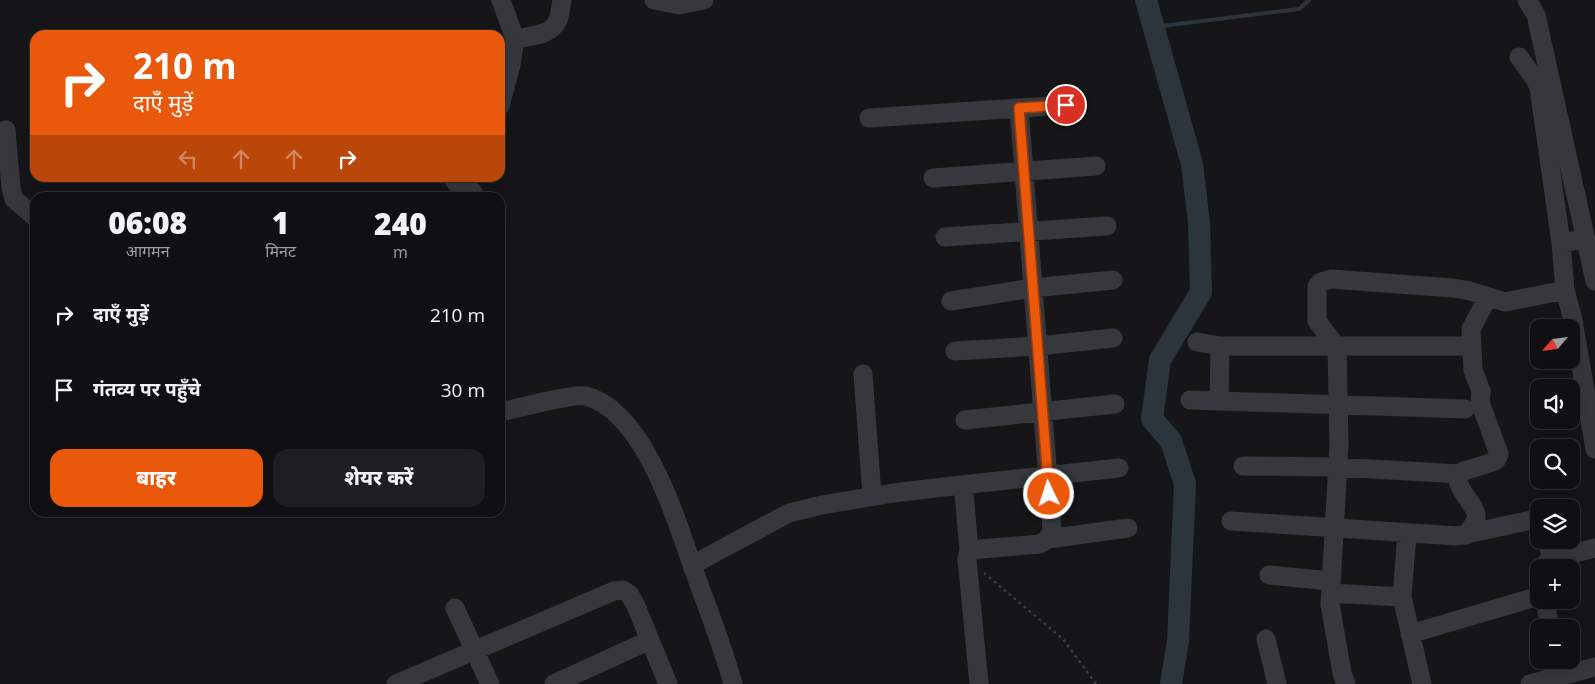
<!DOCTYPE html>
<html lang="hi">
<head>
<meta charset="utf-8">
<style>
	body { margin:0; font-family:"Open Sans","Noto Sans Devanagari",sans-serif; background:#1e1e20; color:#f1f3f6; height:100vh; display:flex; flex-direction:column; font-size:19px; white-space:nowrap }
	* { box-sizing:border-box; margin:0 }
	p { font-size:16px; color:#9c9d9f }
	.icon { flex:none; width:28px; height:28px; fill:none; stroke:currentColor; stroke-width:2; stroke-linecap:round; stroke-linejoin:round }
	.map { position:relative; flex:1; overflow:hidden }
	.details { position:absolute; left:30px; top:192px; width:475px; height:325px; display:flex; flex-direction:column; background:#101012; border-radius:15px; box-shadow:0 5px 20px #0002,0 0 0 1px #303032 }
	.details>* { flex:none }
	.guide { position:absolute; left:30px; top:30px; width:475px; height:152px; border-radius:15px; box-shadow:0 5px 20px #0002,0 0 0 1px #303032; background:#ea580c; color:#fff; overflow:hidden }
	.needle { width:32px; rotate:242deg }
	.controls { position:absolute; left:1530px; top:319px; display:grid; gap:10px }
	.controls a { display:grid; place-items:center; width:50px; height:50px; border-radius:10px; background:#101012; box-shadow:0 5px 20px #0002,0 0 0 1px #303032; font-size:25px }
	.pin { position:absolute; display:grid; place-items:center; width:42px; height:42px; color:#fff; margin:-21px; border:2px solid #fff; border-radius:50%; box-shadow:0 1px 5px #0007 }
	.me { position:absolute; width:55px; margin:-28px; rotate:356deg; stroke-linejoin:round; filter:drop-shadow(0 0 4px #0008) }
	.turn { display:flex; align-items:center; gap:18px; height:105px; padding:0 20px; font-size:22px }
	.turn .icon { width:65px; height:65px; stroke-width:2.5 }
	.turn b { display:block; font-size:35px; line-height:42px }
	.lanes { display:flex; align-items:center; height:48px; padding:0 20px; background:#0003; justify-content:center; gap:25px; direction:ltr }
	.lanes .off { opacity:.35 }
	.eta { display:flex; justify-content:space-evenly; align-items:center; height:85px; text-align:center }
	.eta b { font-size:30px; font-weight:800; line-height:35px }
	.cta { display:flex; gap:10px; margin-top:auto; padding:10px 20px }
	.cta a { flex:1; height:58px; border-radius:15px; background:#ea580c; color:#fff; font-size:20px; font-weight:800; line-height:58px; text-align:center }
	.cta a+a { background:#1e1e20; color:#f1f3f6 }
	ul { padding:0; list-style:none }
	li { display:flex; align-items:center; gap:15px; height:75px; padding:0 20px }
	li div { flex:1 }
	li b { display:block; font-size:19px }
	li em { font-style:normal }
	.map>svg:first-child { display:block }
</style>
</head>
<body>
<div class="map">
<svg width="1595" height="684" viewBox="0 0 1595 684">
	<rect width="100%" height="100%" fill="#161618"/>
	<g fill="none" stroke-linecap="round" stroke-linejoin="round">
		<path stroke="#2c353c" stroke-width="4" d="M1154,27l145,-18 10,-9"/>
		<path stroke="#2c353c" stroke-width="22" d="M1146,0l46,164 7,58 2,70 -41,68 -8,59 19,22 14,43 -7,157 -7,43"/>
		<path stroke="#3d3f44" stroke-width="2.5" stroke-dasharray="2.5 4" stroke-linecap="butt" d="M984,573l79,66 33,45"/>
		<path stroke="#37383d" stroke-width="19" d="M654,0l25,5 25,-5
			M1527,0l9,15 59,266
			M515,39c15,-3 36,-3 43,-19 2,-6 3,-14 4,-20
			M1519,57l16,22 4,9 22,155
			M500,106l11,-41 4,-26 -14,-39
			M869,118l196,-13
			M6,130l5,58 3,11 21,18
			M453,178l4,6 16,8
			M933,178l163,-12
			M945,237l162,-11
			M1565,290l8,30 22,129
			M951,301l82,-13 80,-8
			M1197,342l23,4 -1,55
			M1220,346h241
			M955,351l83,-5 75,-8
			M863,374l9,122
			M1190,400l275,9
			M500,412c15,-3 75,-19 86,-16 57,15 89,119 106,169 14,40 30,78 41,119
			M965,420l150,-16
			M1243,466l94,1 123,7
			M961,485l158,-17
			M1231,521l226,15 75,-16 7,2
			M1407,533l-5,64 20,87
			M1466,535c3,-5 10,-12 10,-18 2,-13 -31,-36 -12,-46l29,-9 4,-3 2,-5 -19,-52 1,-11 -8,-21 -2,-41 17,-32
			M1048,539l80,-11
			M1547,540l5,19
			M692,565l97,-52 33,-8 71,-12 68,-8 3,8 5,57
			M1544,568l2,-5 6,-4 43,-11
			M1269,575l62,6
			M1331,593l71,4
			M1545,600l5,28
			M455,608l35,76
			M1410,634l129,-38
			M1266,639l11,45
			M396,684l218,-93 9,-1 7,5 6,11 32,78
			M554,684l96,-44
			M979,684l-12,-125 2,-9 71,-6 8,-5 4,-9 -33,-422
			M1346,684l-4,-11 -12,-69 9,-160 -2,-97 -20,-26v-35l4,-4 10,-3 122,9 17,3 35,11 60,-12 -4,-47 25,-4
			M1530,684l65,-17"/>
	</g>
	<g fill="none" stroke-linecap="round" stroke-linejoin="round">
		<g stroke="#983908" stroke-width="12">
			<path id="route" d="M1049,494l-30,-386 47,-3"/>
		</g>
		<use href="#route" stroke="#ea580c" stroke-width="9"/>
	</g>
</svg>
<div class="controls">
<a><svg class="needle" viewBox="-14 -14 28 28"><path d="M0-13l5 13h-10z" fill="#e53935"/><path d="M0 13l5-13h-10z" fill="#9c9d9f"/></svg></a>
<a><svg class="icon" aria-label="sound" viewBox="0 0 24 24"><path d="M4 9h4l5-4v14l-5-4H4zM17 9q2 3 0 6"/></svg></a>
<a><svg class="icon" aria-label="search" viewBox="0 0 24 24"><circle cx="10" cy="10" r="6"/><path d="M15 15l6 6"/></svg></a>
<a><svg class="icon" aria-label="layers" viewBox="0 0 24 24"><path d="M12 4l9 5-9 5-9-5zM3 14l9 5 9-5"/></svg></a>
<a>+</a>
<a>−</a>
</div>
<div class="pin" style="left:1066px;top:105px;background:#d93025"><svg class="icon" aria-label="arrive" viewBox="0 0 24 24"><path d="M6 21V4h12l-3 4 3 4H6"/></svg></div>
<svg class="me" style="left:1049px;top:494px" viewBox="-20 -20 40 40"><circle r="17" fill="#ea580c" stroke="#fff" stroke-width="3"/><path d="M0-11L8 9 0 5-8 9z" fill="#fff"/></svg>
<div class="guide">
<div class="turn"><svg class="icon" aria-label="right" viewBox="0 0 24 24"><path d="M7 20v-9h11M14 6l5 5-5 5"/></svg><div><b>210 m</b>दाएँ मुड़ें</div></div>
<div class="lanes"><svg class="icon off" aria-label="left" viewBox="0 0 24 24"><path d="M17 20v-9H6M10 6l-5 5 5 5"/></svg><svg class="icon off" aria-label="ahead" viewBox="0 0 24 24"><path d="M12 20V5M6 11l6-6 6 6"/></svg><svg class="icon off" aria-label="ahead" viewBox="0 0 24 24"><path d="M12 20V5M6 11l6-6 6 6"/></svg><svg class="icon" aria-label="right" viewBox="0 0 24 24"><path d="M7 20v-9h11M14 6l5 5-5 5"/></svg></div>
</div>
<section class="details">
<div class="eta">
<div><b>06:08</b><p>आगमन</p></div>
<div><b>1</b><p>मिनट</p></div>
<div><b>240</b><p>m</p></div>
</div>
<ul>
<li><svg class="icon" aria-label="right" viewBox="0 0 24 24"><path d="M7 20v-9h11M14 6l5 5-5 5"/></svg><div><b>दाएँ मुड़ें</b></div><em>210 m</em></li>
<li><svg class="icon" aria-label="arrive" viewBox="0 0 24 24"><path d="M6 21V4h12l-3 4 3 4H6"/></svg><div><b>गंतव्य पर पहुँचे</b></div><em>30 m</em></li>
</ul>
<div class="cta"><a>बाहर</a><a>शेयर करें</a></div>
</section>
</div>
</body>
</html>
